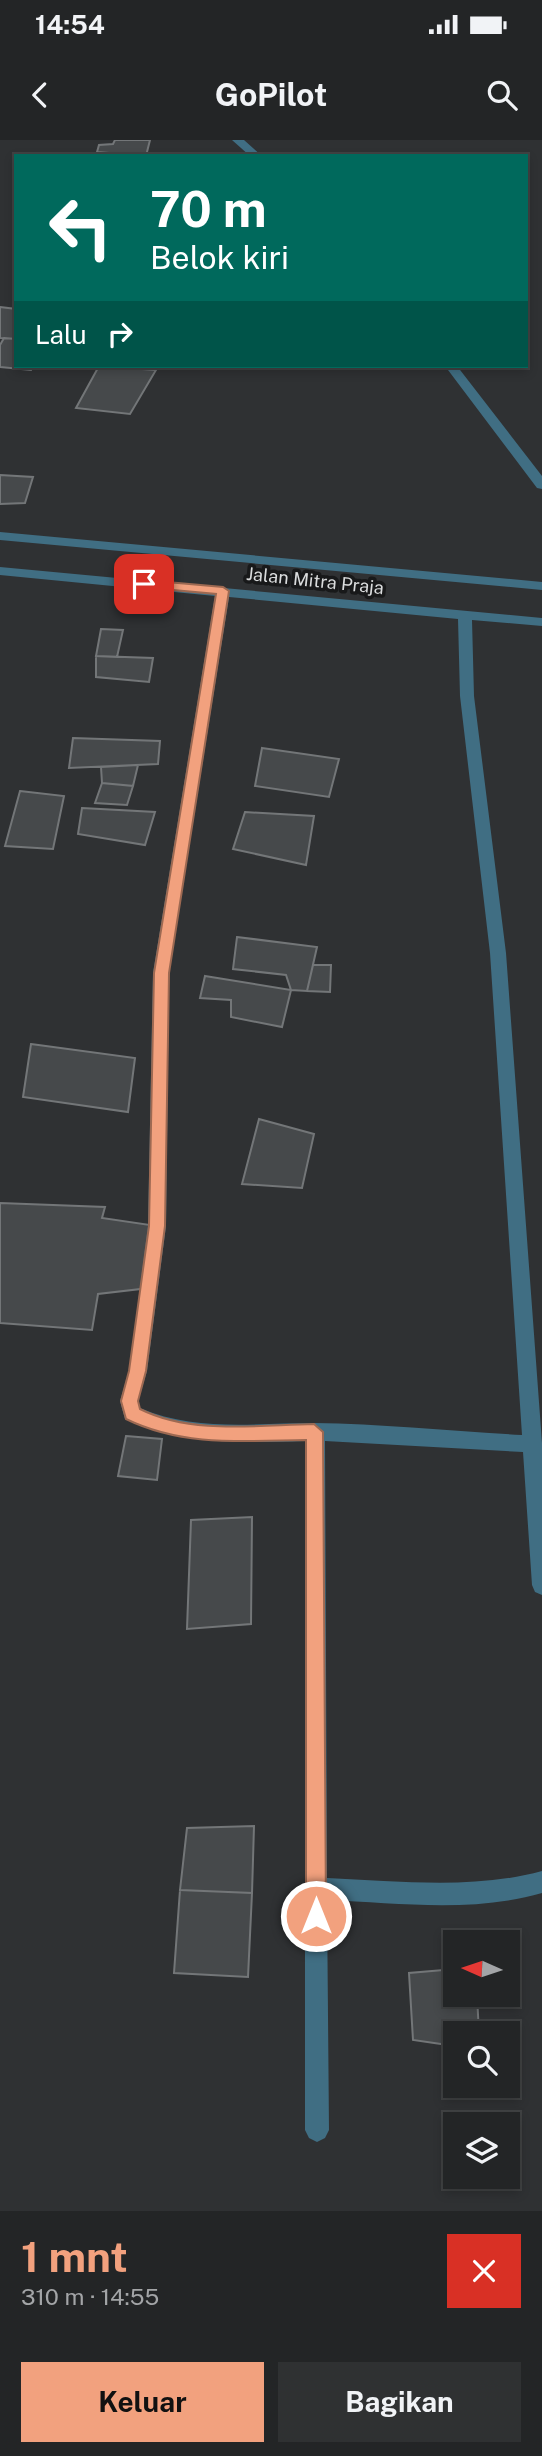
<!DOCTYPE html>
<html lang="id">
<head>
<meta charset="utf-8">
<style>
	body { margin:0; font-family:"Public Sans",sans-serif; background:#2f3132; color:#f1f3f6; height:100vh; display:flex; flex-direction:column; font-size:26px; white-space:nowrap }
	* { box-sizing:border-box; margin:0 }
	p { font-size:23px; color:#a3a5a7 }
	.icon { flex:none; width:38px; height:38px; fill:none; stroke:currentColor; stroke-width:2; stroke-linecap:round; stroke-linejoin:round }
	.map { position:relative; height:2071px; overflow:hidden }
	.side { display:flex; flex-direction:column; background:#232526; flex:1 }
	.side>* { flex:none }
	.guide { position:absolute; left:14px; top:14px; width:514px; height:214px; border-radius:0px; box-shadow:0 4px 10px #0003,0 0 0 2px #404243; background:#00695c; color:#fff; overflow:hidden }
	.needle { width:46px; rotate:273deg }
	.fabs { position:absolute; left:443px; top:1790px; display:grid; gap:14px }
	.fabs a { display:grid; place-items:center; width:77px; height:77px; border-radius:0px; background:#232526; box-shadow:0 4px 10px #0003,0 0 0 2px #404243; font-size:35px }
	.pin { position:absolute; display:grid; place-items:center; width:60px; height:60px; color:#fff; margin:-30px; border-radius:14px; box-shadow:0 4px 10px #0006 }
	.me { position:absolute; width:77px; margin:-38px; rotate:0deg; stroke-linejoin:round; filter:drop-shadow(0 0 5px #0008) }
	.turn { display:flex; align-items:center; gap:24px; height:147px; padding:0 21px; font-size:32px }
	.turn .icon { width:91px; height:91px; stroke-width:2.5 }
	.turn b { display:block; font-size:49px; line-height:60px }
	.then { display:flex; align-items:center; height:66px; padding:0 21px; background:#0003; gap:14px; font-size:26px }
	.round { display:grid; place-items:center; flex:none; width:74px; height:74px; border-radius:0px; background:#2f3132 }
	.overview { display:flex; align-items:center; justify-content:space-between; height:119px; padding:0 21px }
	h1 { font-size:42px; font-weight:700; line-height:52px; color:#f2a17e }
	.cta { display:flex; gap:14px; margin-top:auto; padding:14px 21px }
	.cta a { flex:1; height:80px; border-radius:0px; background:#f2a17e; color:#111; font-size:28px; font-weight:700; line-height:80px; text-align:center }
	.cta a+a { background:#2f3132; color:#f1f3f6 }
	.status { display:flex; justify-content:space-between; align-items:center; height:49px; padding:0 35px; background:#232526; direction:ltr }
	.status svg { height:19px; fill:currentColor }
	header { display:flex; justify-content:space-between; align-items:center; height:91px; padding:0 21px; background:#232526; font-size:32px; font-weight:700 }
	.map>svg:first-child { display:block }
</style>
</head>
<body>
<div class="status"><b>14:54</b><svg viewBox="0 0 49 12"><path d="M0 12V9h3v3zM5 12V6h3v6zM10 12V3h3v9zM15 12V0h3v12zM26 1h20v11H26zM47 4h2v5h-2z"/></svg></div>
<header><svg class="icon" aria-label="back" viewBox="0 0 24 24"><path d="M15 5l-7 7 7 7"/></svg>GoPilot<svg class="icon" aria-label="search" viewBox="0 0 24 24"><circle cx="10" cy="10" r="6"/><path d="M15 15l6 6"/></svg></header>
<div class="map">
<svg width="542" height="2071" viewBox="0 0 542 2071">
	<rect width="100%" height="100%" fill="#2f3133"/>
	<path fill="#46494b" stroke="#737678" stroke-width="2" d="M115,0h35l-4,16 -49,-4 2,-7 14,-1z
		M0,167l16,2v30l-16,-1z
		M4,198l12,1v27h18l-3,4 -31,-3v-22z
		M99,226l57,4 -26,44 -54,-6z
		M0,335l33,2 -8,26 -25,1z
		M101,489l22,1 -6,27 -21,-1z
		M96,516l57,2 -4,24 -53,-5z
		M73,598l87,3 -2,23 -89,4z
		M262,608l77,11 -10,38 -74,-11z
		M138,625l-5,21 -31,-3 -1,-16z
		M102,643l31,3 -6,19 -32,-2z
		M20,651l44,5 -11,53 -48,-3z
		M82,668l73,4 -10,33 -67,-11z
		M245,672l69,4 -8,49 -73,-16z
		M237,797l80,10 -10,44 -16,-1 -5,-15 -53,-6z
		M313,825h18l-1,27 -23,-1z
		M205,836l86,14 -9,37 -51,-10v-17l-31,-2z
		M31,904l104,14 -7,54 -105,-15z
		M259,979l55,15 -12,54 -60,-4z
		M0,1063l105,4 -3,11 55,8 -8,62 -51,6 -6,36 -92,-7z
		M126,1296l36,3 -5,41 -39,-4z
		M252,1377l-1,107 -64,5 4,-109z
		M254,1686l-2,67 -72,-3 7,-62z
		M180,1750l72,3 -4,84 -74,-4z
		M455,1829v26h22l2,39h-24v12l-42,-6 -4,-67z"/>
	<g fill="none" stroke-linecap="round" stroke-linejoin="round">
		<path fill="#406e83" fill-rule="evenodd" d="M232,0h12l18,16h-12z
			M445,226h12l85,110v13l-5,-1z
			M0,392l542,50v8l-542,-50z
			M0,427l542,51v8l-70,-6 2,76 32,257 36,490v152l-7,-3 -3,-7 -9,-133 -198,-11 2,437c72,3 145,12 215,-7v22c-70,20 -143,10 -215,7l2,230 -4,8 -8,4 -8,-4 -4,-8v-689c-63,2 -120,4 -180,-22l-5,-18 9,-30 19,-145 5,-253 62,-377 -215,-21zM229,457l229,22 2,77 30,257 32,482c-69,-4 -139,-11 -208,-12 -59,0 -118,9 -174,-15l-2,-7 9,-30 19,-145 3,-253z"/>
	</g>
	<path fill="#f2a17e" stroke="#9d6952" stroke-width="2" d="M144,440l79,7 6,4 -60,382 -4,253 -19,145 -8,30 2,8c52,26 118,16 174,15l9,8 3,484 -3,7 -7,3 -7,-3 -3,-7v-476c-62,1 -123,7 -180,-21l-5,-18 8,-30 20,-145 5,-253 62,-379 -76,-7v-6z"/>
	<g text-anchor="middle" stroke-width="7" stroke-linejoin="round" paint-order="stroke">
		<g font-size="18" fill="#dadcdd" stroke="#18191a">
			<text transform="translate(315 441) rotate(6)" y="6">Jalan Mitra Praja</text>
		</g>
	</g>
</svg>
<div class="fabs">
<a><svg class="needle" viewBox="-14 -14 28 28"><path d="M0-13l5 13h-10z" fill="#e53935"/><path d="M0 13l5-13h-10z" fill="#a3a5a7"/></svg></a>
<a><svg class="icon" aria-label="search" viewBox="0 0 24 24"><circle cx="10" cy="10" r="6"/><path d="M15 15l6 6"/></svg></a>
<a><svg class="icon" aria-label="layers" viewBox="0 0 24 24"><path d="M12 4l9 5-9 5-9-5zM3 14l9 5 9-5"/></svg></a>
</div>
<div class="pin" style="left:144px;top:444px;background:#d93025"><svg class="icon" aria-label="arrive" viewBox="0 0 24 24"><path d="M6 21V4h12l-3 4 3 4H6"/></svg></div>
<svg class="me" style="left:316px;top:1776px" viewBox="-20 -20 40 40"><circle r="17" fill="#f2a17e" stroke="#fff" stroke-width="3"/><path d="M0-11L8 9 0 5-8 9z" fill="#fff"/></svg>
<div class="guide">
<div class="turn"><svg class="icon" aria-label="left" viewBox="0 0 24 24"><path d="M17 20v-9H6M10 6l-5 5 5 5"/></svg><div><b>70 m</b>Belok kiri</div></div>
<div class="then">Lalu<svg class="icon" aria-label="right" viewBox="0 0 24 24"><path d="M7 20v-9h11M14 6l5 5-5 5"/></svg></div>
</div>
</div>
<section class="side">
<div class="overview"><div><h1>1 mnt</h1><p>310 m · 14:55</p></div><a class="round" style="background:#d93025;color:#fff"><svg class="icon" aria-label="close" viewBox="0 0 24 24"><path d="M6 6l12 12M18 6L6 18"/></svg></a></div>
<div class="cta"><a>Keluar</a><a>Bagikan</a></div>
</section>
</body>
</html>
